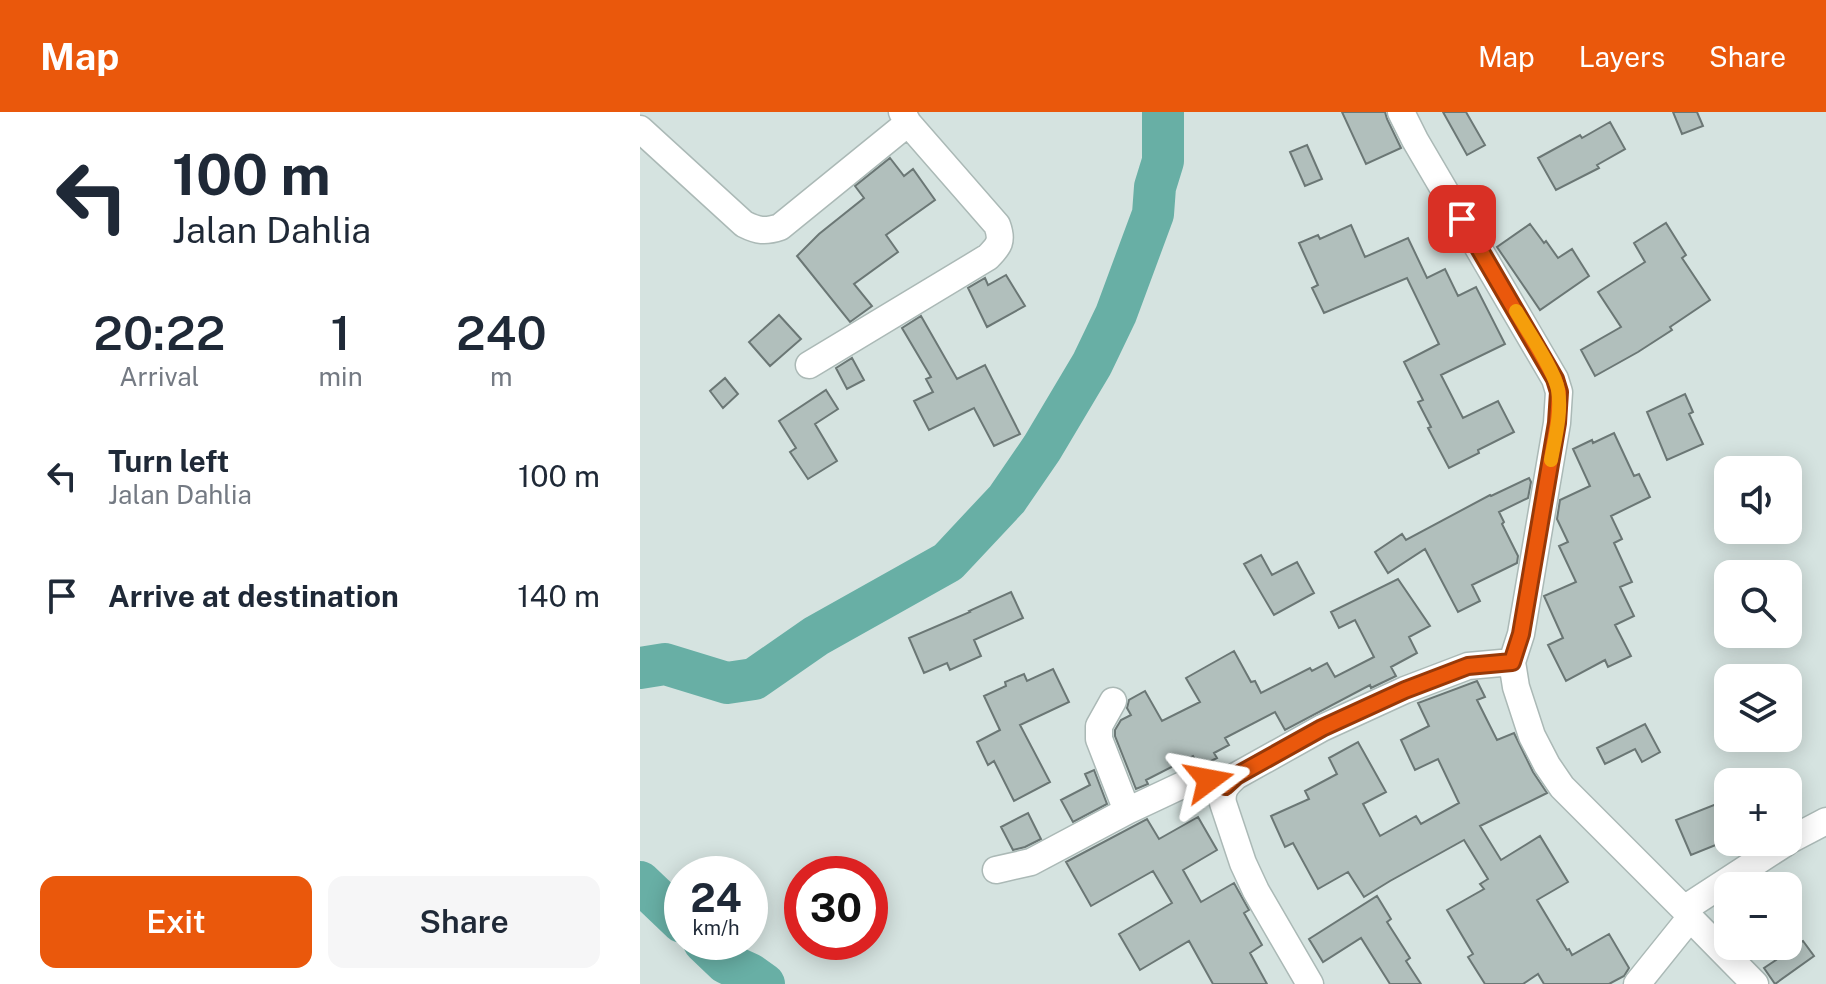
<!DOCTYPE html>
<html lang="en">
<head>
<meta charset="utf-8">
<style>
	body { margin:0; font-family:"Public Sans",sans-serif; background:#f6f6f7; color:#1f2937; height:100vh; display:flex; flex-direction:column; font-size:30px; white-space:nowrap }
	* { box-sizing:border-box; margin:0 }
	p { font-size:26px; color:#747a83 }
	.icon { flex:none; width:44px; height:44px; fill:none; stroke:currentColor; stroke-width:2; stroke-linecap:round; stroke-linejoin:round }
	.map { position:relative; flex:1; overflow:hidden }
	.sheet { display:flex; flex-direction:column; background:#fff; width:640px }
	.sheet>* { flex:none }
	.guide { background:#fff; color:#1f2937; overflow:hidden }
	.controls { position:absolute; left:1074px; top:344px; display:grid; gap:16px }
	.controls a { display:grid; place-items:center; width:88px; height:88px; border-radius:16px; background:#fff; box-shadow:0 4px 20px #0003; font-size:40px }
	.speed { position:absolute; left:24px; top:744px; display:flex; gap:16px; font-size:40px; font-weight:700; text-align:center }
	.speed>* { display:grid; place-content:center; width:104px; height:104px; border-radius:50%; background:#fff; box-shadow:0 4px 20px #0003; line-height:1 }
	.speed small { font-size:20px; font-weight:400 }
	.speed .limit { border:12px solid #d22; background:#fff; color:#111 }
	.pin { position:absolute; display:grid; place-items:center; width:68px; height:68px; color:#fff; margin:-34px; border-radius:16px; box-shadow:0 4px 12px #0006 }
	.me { position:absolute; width:88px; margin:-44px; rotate:77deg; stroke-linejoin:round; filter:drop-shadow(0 0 6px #0008) }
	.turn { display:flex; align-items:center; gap:28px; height:168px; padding:0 40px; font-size:36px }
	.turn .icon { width:104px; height:104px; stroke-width:2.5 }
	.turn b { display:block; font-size:56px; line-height:68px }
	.eta { display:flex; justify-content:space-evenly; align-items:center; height:136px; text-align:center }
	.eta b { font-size:48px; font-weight:600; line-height:56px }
	.action { display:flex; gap:16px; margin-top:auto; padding:16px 40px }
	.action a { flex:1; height:92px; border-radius:16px; background:#ea580c; color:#fff; font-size:32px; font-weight:600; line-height:92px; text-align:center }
	.action a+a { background:#f6f6f7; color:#1f2937 }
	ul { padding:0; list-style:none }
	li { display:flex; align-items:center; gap:24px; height:120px; padding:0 40px }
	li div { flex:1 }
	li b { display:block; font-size:30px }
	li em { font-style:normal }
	header { display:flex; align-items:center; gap:48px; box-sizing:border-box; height:112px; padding:0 40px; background:#ea580c; color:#fff }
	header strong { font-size:38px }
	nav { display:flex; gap:44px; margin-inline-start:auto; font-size:28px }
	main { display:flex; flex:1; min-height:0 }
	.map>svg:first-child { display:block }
</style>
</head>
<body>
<header>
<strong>Map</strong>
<nav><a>Map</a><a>Layers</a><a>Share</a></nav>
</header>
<main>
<section class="sheet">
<div class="guide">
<div class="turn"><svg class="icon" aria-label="left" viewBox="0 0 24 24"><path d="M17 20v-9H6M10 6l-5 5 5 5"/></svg><div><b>100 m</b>Jalan Dahlia</div></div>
</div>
<div class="eta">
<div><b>20:22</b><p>Arrival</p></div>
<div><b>1</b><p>min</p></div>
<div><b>240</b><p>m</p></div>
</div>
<ul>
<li><svg class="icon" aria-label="left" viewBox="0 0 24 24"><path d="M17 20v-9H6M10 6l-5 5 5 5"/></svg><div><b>Turn left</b><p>Jalan Dahlia</p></div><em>100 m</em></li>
<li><svg class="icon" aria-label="arrive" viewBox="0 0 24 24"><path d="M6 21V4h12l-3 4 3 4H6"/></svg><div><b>Arrive at destination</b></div><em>140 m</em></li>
</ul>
<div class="action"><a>Exit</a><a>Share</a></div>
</section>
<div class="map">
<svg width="1186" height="872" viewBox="0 0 1186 872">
	<rect width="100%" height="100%" fill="#d5e3e0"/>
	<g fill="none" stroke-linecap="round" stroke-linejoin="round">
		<path stroke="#68afa5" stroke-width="42" d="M0,556l25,-4 62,19 27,-4 62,-43 132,-74 59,-63 35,-51 50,-84 24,-50 37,-100 2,-27 8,-26v-49
			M0,770l42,40
			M64,830l22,21 24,11 14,10"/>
	</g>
	<path fill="#b1bfbc" stroke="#6b7775" stroke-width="2" d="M702,0h43l2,7 14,29 -35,16z
		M803,0h23l19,33 -18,10z
		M1033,0h24l6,14 -21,8z
		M970,10l15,27 -28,16 2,3 -43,22 -18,-32 42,-23 2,3z
		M667,33l15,34 -17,7 -15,-34z
		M250,46l14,18 9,-7 22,31 -49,35 12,17 -44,32 18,22 -22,16 -53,-66 22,-22 45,-36 -9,-12z
		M1026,111l20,32 -4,3 28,42 -40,27 2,3 -34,22 -43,24 -14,-26 40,-23 -23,-35 47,-30 -11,-19z
		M890,112l14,19 2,-2 12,17 14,-9 17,27 -49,34 -43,-63z
		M711,113l14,32 43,-19 19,40 18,-9 13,27 18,-9 29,57 -64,31 22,43 35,-17 16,31 -36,18 1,3 -30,15 -21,-40 3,-1 -13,-25 5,-2 -19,-38 35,-18 -32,-66 -83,35 -12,-25 6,-3 -19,-42 19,-8 2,4z
		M366,163l19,31 -38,21 -19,-39 17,-10 3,7z
		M139,203l22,24 -31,27 -21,-24z
		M281,204l36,63 28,-14 35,69 -26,12 -20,-38 -45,22 -15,-29 19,-9 -7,-13 5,-2 -29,-49z
		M212,246l12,22 -17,9 -11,-21z
		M85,266l13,16 -15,14 -13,-17z
		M186,278l12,19 -23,15 22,37 -29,18 -18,-27 6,-4 -17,-27z
		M1045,282l8,18 -4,2 14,30 -36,16 -20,-48z
		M974,321l20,43 5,-2 11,23 -39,19 11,23 -8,4 18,39 -12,5 14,29 -19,9 16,31 -23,11 -3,-7 -39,21 -18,-36 15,-7 -19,-42 32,-14 -17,-36 9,-4 -11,-23 3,-19 30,-14 -17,-37 19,-9 1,3z
		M889,366l2,4 -3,16 -29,14 5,10 -2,2 16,32 -1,7 -45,22 8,16 -22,11 -33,-63 -37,24 -13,-21 27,-18 4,6 84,-45 1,1z
		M621,443l11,20 25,-13 17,31 -40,22 -30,-51z
		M758,467l32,47 -21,11 8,16 -26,14 5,9 -25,12 -1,-3 -85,45 -10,-18 -50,26 4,7 -15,8 3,5 -10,5h-10l-4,-7 -47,24 2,4 -12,5 -21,-53v-6l6,-10 10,-5 -4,-7 2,-8 16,-9 17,30 38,-19 -14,-24 48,-27 17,31 4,-1 6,12 49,-25 2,3 15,-8 8,14 39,-20 -19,-37 -16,8 -8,-16z
		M371,480l12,26 -49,22 7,16 -31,14 -3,-7 -23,10 -15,-35 61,-26 -1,-1z
		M413,557l16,33 -49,23 30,57 -36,19 -20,-40 -6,4 -11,-23 23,-12 -16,-34 22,-10 -1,-4 19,-8 3,7z
		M837,569l8,16 -8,3 20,40 17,-7 19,39 14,21 -67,33 21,34 39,-24 28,46 -31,18 30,50 2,-1 3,6 37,-21 20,34 -5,8 -15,8h-65l-6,-10 -15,10h-38l-17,-27 5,-3 -26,-44 37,-21 -4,-5 8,-5 -24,-39 -74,41 -26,16 -16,-25 -30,17 -25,-46 -8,4 -14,-31 38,-17 -4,-8 32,-17 -8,-16 29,-16 28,50 -23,12 17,32 36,-20 5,8 38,-21 -21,-44 -23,11 -14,-30 28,-14 -11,-23z
		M1005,612l15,28 -18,10 -7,-13 -30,15 -8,-16z
		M454,658l13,34 -34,18 -12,-22 29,-15 -5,-11z
		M1079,691l9,22v15l-37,15 -15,-35z
		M388,701l13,26 -16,8 -12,3 -12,-23z
		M558,705l19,33 -34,20 18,32 33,-19 15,27 -5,3 18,32 -12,8 17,31h-54l-24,-43 -49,29 -21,-36 53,-31 -19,-32 -62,35 -25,-44 81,-43 12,20z
		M737,784l14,23 -4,3 23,36 -4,3 15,23h-31l-29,-46 -38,24 -14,-23z
		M1148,815l11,16 4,-2 11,15 -39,28 -11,-16 12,-8 -10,-14h22z"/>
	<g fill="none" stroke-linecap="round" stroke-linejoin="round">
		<g stroke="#abb9b6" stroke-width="29">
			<path id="minor" d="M761,0l14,28 140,239 4,13 -2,31 -36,211 -9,28 4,25 16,49 15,29 15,22 122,122 6,9 65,66
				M0,17l104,95c14,7 21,8 36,3l128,-104
				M169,253l179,-108c11,-11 15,-16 9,-32l-89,-102 -6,-11
				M473,589l-14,25v13l28,72
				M1148,729l38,-20
				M356,758l35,-8 96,-51 66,-31c11,-4 21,2 32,6
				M1044,797l103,-67
				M670,872l-54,-93 -13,-28 -20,-60c-2,-13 4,-19 13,-27l86,-48 83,-38 63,-24 44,-4
				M997,872l53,-66"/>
		</g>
		<use href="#minor" stroke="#fff" stroke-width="26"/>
	</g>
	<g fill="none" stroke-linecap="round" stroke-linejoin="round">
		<g stroke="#983908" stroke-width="20">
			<path id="route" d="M569,668l16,6 11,-10 86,-48 83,-38 63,-24 44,-4 9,-28 36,-211 2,-31 -4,-13 -93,-160"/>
		</g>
		<use href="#route" stroke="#ea580c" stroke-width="14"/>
		<path stroke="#f59e0b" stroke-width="14" d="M876,199c11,19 39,60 42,79 4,22 -3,48 -7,70"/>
	</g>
</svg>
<div class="controls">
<a><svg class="icon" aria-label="sound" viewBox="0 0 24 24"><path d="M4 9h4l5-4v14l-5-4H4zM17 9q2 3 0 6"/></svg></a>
<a><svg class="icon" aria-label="search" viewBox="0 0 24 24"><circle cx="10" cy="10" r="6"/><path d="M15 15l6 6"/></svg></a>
<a><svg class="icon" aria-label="layers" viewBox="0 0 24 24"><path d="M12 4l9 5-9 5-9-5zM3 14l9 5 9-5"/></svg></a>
<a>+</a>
<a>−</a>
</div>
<div class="speed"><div>24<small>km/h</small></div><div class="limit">30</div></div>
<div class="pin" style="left:822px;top:107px;background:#d93025"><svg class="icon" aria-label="arrive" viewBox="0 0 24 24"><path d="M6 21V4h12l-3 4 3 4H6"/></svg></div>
<svg class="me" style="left:569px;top:668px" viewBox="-20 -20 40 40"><path d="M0-17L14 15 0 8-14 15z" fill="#ea580c" stroke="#fff" stroke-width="4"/></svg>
</div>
</main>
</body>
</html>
